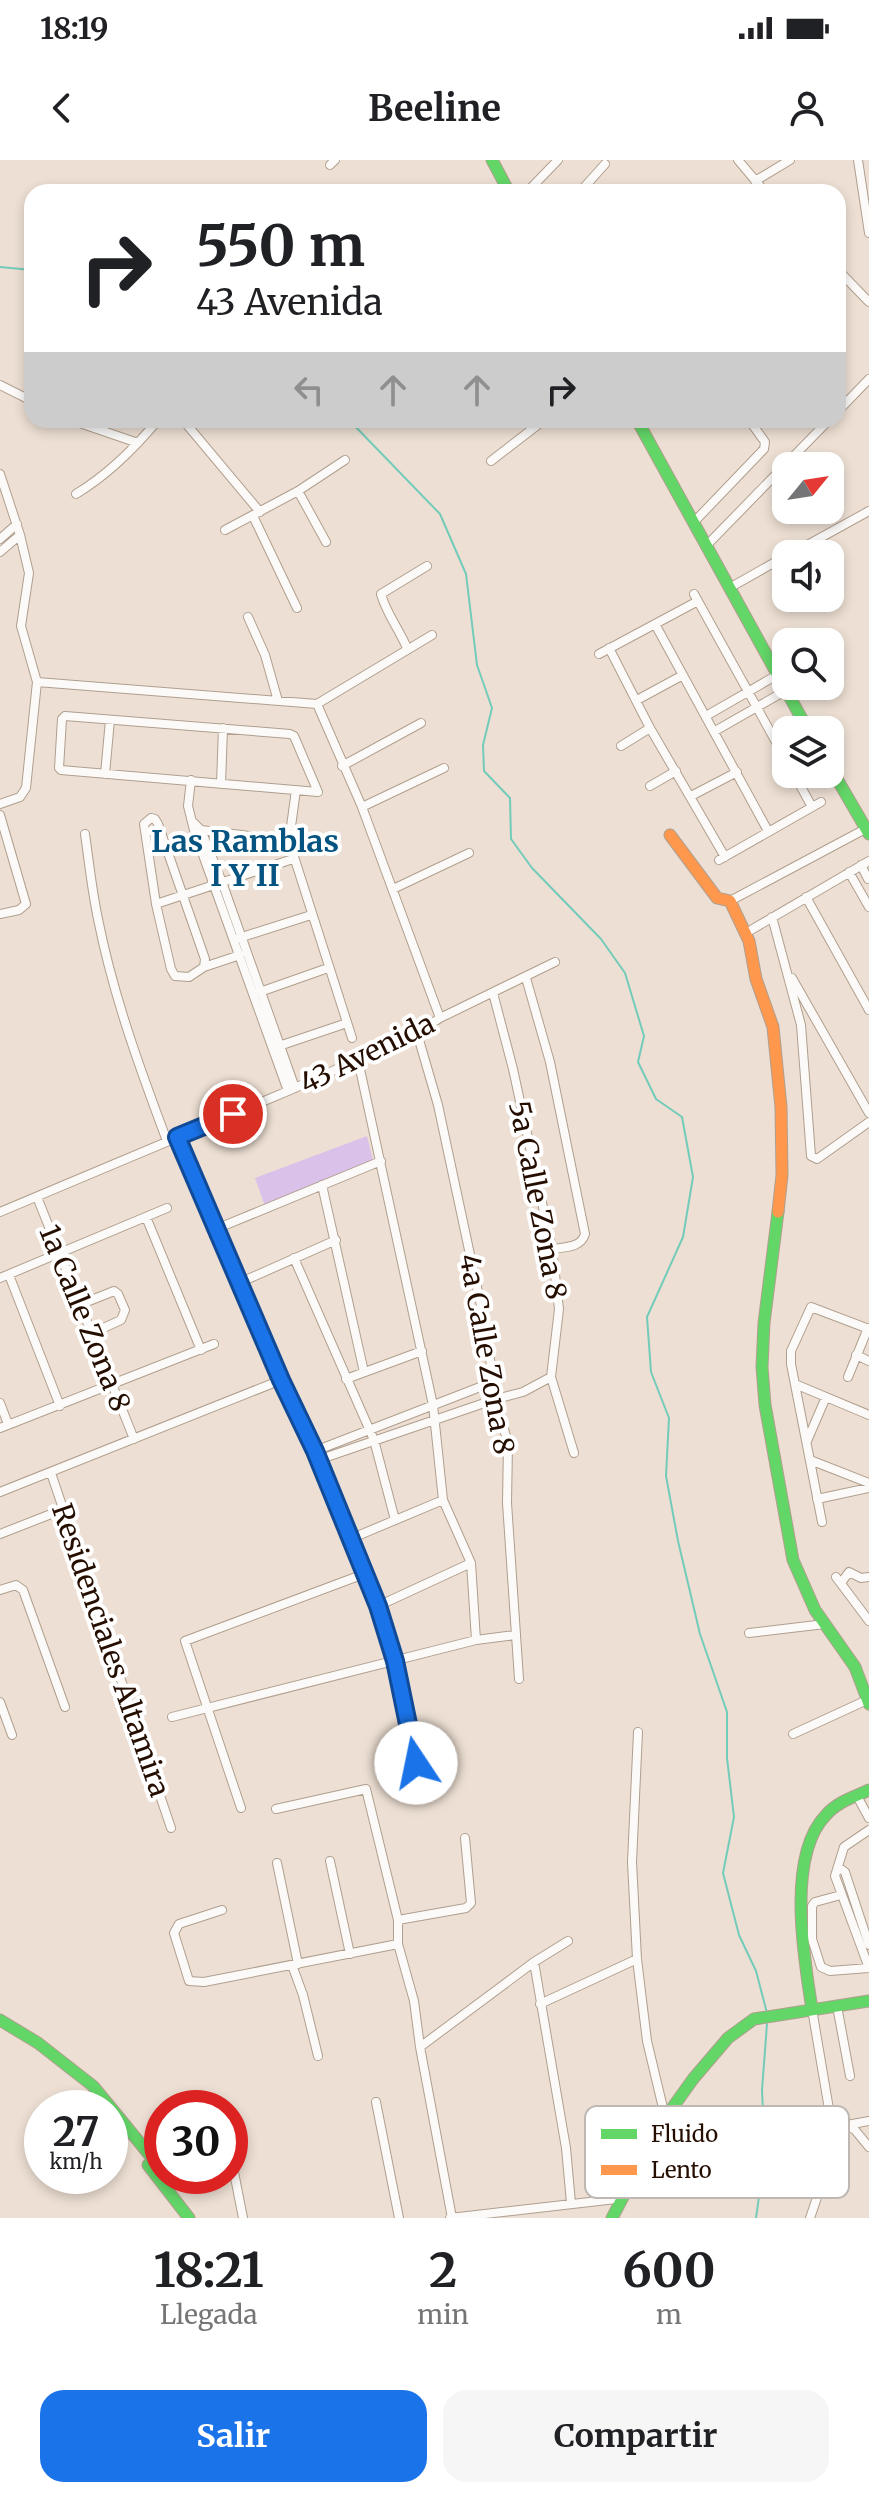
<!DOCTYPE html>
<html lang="es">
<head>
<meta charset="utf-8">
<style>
	body { margin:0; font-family:Merriweather,serif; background:#f6f6f6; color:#202124; height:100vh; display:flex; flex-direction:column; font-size:30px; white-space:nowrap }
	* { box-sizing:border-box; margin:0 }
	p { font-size:26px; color:#757577 }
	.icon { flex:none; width:44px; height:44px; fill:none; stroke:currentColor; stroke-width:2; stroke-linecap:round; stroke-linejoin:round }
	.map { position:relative; height:2058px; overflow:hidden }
	.drawer { display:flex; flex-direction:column; background:#fff; flex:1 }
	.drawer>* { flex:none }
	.top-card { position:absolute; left:24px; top:24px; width:822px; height:244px; border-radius:24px; box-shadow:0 4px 12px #0003; background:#fff; color:#202124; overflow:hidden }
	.needle { width:52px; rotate:60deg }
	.fabs { position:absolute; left:772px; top:292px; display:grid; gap:16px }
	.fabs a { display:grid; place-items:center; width:72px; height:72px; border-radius:16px; background:#fff; box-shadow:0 4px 12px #0003; font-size:40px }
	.speed { position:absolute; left:24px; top:1930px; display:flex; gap:16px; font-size:40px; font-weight:700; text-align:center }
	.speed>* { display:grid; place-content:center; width:104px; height:104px; border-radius:50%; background:#fff; box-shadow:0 4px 12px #0003; line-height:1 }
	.speed small { font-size:20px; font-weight:400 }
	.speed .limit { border:12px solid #d22; background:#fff; color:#111 }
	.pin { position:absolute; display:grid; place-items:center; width:68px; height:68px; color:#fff; margin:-34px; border:4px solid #fff; border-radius:50%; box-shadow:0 2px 8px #0007 }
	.me { position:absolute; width:88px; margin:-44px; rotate:349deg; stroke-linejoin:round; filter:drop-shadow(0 0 6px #0008) }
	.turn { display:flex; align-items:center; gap:28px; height:168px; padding:0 40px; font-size:36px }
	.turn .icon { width:104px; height:104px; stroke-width:2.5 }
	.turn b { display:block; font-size:56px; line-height:68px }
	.lanes { display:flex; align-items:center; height:76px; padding:0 40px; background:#0003; justify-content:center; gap:40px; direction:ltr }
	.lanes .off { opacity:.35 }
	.eta { display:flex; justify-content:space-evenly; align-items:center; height:136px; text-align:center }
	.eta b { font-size:48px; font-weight:700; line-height:56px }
	.primary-button { display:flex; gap:16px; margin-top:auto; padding:16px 40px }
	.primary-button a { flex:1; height:92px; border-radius:24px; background:#1a73e8; color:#fff; font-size:32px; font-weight:700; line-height:92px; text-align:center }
	.primary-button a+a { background:#f6f6f6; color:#202124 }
	.status { display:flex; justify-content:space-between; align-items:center; height:56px; padding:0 40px; background:#fff; direction:ltr }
	.status svg { height:22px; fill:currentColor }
	header { display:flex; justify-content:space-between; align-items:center; height:104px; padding:0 40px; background:#fff; font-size:36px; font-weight:700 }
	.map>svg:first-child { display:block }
</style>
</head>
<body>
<div class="status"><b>18:19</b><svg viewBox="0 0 49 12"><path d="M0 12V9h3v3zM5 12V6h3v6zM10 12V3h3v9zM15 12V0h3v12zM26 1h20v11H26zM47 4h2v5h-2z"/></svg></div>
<header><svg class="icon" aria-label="back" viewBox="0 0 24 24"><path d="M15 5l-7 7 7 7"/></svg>Beeline<svg class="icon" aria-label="person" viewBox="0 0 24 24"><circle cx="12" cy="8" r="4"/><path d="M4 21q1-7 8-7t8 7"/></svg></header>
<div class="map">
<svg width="869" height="2058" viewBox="0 0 869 2058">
	<rect width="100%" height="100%" fill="#eddfd3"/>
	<path fill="#dac1e9" d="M367,976l7,28 -108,45 -11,-31z"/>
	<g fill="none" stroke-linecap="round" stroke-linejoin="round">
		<path stroke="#73cbba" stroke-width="2" d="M0,107l32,3
			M349,260l91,94 26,60 11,91 15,43 -9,37 1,26 26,27 1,41 21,29 69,71 24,34 19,63 -6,26 18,37 26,18 11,60 -10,60 -36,80 4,55 18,46 -3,58 12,65 22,93 27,78v46l7,59 -11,56 16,62 17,36 11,42
			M756,2058l9,-64 -3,-64 5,-66"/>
		<g stroke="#b09f8e" stroke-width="10">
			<path id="street" d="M738,0l27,32
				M858,0l11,73
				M330,5l5,-5
				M755,21l35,-21
				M527,32l31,-32
				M580,32l25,-28
				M838,110l31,32
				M0,225l32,16
				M838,251l31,-32
				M71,260l67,23
				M183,260l77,92
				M491,301l53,-41
				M0,314l20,61 9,38 -8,53 16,56 -11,106 -6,9 -20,7
				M298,331l28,51
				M76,334c33,-20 58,-45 82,-74
				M253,356l44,92
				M694,362l70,-73 1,-7 -16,-22
				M225,370l73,-39 47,-31
				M0,379l17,-15
				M707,385l122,-125
				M0,392l20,-17
				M791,394l78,-43
				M731,427l55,-31
				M694,434l92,166
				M248,457l17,38 13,46
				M655,464l113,207
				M407,488c-8,-19 -21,-35 -26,-54l46,-28
				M609,488l41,80 75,129
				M599,494l99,-53
				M37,522l280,22 115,-69
				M637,540l46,-25
				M317,544l45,103 78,211
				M65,556l225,18 4,2 24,56 -257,-22 -2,-2 3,-49z
				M706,556l71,-41
				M715,571l70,-40
				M621,586l29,-18
				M342,606l79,-43
				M105,614l5,-54
				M794,614l18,33
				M191,620l-3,26 6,24 94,261
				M221,624l2,-56
				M650,626l26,-15
				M296,630l-7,51 63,197
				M691,636l46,-24
				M362,647l82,-39
				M0,655l26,89 -7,6 -19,4
				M151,658l4,1 3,5 47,135 -1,8 -15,10 -14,-1 -4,-7 -15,-65 -12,-80z
				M194,663l7,7 21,52 73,206
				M201,670l88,11
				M85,674c4,28 7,57 13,85 15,76 42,150 69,222
				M719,700l102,-58
				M861,705l7,14
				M849,712l20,35
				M393,729l76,-36
				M806,737l63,113
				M730,741l139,-74
				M156,744l137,-45
				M772,757l29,108 10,131 6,3 52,-37
				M751,770l118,-69
				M239,778l72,-23
				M204,807l36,-12
				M526,818l24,84 35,172c-4,14 -20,13 -33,15
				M792,818l77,135
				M257,833l71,-25
				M493,833l20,76 39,180 7,60 -8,68 23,76
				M417,873l21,72 46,215 12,79 12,45 -1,59 12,176
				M276,887l71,-24
				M358,900l75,345 10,95 28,63 5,77
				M177,977l104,243 34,71 63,155 17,55 21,102
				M322,1025l42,187
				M37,1037l97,242
				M0,1052l288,-121 129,-58 23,-15 115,-56
				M146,1057l55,133
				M216,1069l165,-68
				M294,1098l80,182 21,80
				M9,1115l51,131
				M0,1118l167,-70
				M239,1123l97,-43
				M79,1145l35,-14 4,3 7,16 -4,10 -31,14
				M856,1195l13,6
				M848,1217l20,-49
				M346,1219l76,-28
				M795,1224l74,31
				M0,1243l8,21
				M0,1268l214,-84
				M807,1281l19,-44
				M315,1291l178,-69
				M318,1300l178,-61 27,-7 28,-15
				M810,1300l59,23
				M51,1313l120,355
				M0,1332l281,-112
				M817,1339l52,-11
				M822,1362l-31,-158v-13l20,-44 58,22
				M0,1374l64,-25
				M350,1379l93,-39
				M836,1417l33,44
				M841,1423l8,-11 12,6 8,-1
				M0,1430l16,-5 7,5 42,117
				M378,1446l93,-43
				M749,1473l76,-9
				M0,1542l12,33
				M172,1557l304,-77 39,-5
				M638,1572l-6,130 5,97 10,82 16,67v13
				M793,1574l74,-34
				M857,1636l12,22
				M241,1648l-56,-167 179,-67
				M276,1649l90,-20 32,131v24l16,57 6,46 32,171
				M869,1670l-25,17 -9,29 34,92
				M330,1701l20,93
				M277,1703l21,101
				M838,1707l7,5 24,73
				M841,1735l-26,7 -3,4v33l9,28 9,4 39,-3
				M222,1750l-43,14 -5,9 15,48 15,1 194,-38
				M398,1760l68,-12 5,-5 -6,-65
				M568,1781l-34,21 32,186 5,55
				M292,1805l11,30 15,61
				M540,1844l97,-45
				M837,1846l13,70
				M420,1887l114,-85
				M376,1942l23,116
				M830,1955l25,15 14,17
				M847,1965l22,-4
				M230,1992l13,66
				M450,2058l166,-19 9,-3
				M810,2058l14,-41 -1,-49 7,-13 -18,-106"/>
		</g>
		<g stroke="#b09f8e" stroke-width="13">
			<path id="fast" d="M492,0l17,32
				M637,260l171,310
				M830,607l39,67
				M778,1052l-14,111 -2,44 3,38 28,155 22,50 40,57 14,37
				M812,1849c-8,-51 -26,-153 14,-194 11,-13 28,-18 43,-25
				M0,1860l38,23 55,43 69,84
				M148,2005l41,53
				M612,2058l51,-97 30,-42 35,-41 26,-19 115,-18"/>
		</g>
		<g stroke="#b09f8e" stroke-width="13">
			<path id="slow" d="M670,675l47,63 13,3 19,40 7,38 17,48 8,80 1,68 -4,37"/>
		</g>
		<use href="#street" stroke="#fcfaf8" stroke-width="8"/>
		<use href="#fast" stroke="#63d668" stroke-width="11"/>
		<use href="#slow" stroke="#ff974d" stroke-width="11"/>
	</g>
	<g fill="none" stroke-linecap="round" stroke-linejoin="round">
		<g stroke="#114b97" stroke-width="20">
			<path id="route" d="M233,954l-56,23 104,243 34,71 63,155 17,55 21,102"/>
		</g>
		<use href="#route" stroke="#1a73e8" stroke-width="14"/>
	</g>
	<g text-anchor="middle" stroke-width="8" stroke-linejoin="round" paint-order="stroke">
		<g font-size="28" fill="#250e00" stroke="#fff">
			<text transform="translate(367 893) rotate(-26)" y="10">43 Avenida</text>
			<text transform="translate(538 1040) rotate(79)" y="10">5a Calle Zona 8</text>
			<text transform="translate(85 1158) rotate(68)" y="10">1a Calle Zona 8</text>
			<text transform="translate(487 1194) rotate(80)" y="10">4a Calle Zona 8</text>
			<text transform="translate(111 1490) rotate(71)" y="10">Residenciales Altamira</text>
		</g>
		<g font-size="30" font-weight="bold" fill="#045380" stroke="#fff">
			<text x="245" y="692">Las Ramblas<tspan x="245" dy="34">I Y II</tspan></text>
		</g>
	</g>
	<rect x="585" y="1946" width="264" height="92" rx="12" fill="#fff" stroke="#beb7b2" stroke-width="2"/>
	<rect x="601" y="1969" width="36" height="10" fill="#63d668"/>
	<rect x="601" y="2005" width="36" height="10" fill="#ff974d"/>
	<g font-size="22" fill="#250e00">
		<text x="651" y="1982">Fluido</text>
		<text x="651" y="2018">Lento</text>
	</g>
</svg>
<div class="fabs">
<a><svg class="needle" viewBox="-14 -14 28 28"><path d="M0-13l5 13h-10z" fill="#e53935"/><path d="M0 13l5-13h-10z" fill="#757577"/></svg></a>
<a><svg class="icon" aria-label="sound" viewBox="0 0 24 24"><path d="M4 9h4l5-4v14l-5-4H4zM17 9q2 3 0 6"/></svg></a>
<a><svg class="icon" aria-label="search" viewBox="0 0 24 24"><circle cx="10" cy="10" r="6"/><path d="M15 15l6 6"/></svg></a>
<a><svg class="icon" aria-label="layers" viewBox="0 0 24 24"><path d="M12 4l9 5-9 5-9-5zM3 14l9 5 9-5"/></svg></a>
</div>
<div class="speed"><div>27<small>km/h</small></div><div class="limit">30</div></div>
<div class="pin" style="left:233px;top:954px;background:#d93025"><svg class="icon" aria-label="arrive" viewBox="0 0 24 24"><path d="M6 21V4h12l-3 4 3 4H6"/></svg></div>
<svg class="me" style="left:416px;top:1603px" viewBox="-20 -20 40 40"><circle r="19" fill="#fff"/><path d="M0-13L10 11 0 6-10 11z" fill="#1a73e8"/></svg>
<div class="top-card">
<div class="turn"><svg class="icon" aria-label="right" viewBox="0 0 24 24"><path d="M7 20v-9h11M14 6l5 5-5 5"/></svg><div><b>550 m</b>43 Avenida</div></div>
<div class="lanes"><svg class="icon off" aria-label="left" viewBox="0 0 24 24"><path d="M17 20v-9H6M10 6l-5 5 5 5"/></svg><svg class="icon off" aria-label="ahead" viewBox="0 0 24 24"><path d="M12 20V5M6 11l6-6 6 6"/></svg><svg class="icon off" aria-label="ahead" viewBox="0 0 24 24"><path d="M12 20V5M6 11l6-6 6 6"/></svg><svg class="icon" aria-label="right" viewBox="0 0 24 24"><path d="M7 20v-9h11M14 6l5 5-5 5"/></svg></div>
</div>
</div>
<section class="drawer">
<div class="eta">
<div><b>18:21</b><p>Llegada</p></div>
<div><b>2</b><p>min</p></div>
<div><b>600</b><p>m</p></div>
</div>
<div class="primary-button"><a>Salir</a><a>Compartir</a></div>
</section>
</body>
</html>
